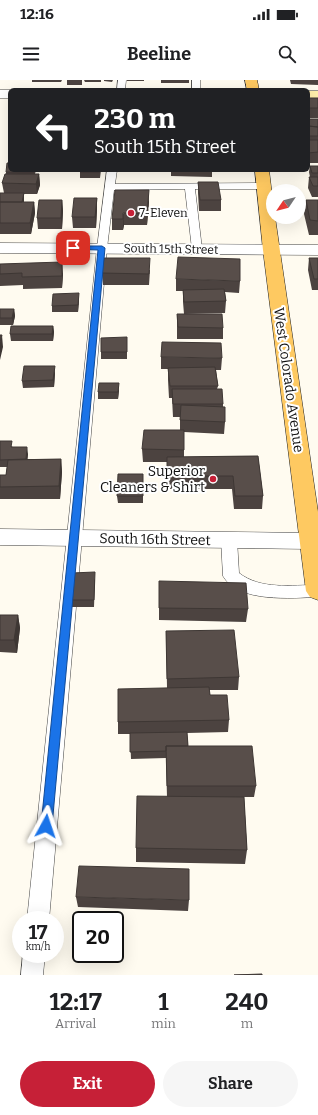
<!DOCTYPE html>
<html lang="en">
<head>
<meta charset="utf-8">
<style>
	body { margin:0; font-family:Bitter,serif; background:#f6f6f6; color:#202124; height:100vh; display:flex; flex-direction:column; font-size:15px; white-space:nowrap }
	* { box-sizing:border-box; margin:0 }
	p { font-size:13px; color:#757577 }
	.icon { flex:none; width:22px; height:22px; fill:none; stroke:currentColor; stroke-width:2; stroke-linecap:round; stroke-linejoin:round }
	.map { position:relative; height:895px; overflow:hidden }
	.side { display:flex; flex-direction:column; background:#fff; flex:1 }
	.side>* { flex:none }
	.top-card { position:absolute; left:8px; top:8px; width:302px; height:84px; border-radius:6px; box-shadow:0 4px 16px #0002; background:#202124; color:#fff; overflow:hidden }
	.needle { width:26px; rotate:235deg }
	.tools { position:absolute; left:266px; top:104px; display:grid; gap:8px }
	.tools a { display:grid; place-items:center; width:40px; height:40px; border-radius:50%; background:#fff; box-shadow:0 4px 16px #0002; font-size:20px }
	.speed { position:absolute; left:12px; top:831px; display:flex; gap:8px; font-size:20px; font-weight:700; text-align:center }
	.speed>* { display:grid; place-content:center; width:52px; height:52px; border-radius:50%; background:#fff; box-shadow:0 4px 16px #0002; line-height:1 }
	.speed small { font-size:10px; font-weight:400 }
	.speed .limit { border:2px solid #111; border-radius:6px; background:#fff; color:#111 }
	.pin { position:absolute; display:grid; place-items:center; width:34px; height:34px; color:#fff; margin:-17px; border-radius:8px; box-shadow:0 2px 6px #0006 }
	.me { position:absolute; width:44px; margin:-22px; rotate:5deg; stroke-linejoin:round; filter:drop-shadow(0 0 3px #0008) }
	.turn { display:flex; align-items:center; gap:14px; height:84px; padding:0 20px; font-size:18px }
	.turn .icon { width:52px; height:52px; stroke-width:2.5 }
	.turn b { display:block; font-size:28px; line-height:34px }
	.eta { display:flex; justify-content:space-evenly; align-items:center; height:68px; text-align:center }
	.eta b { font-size:24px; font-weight:700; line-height:28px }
	.action { display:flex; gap:8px; margin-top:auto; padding:8px 20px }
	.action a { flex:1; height:46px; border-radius:24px; background:#c62037; color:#fff; font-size:16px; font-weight:700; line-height:46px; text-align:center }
	.action a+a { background:#f6f6f6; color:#202124 }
	.status { display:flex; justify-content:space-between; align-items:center; height:28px; padding:0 20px; background:#fff; direction:ltr }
	.status svg { height:11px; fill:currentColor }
	header { display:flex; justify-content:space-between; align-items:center; height:52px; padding:0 20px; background:#fff; font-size:18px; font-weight:700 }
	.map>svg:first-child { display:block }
</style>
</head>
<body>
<div class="status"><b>12:16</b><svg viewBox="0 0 49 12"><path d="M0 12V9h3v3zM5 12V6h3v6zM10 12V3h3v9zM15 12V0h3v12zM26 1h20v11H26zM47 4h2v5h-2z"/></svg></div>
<header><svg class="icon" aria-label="menu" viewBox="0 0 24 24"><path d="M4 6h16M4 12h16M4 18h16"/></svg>Beeline<svg class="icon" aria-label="search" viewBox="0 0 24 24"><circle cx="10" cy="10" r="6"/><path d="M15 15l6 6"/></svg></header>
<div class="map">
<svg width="318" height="895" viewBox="0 0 318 895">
	<rect width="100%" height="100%" fill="#fffbf0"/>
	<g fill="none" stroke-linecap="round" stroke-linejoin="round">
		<g stroke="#424242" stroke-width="1">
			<path id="lane" d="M118,0h8l-1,10h-8z
				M192,0h8v10h-8z
				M107,90h10l-2,14 149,-1 5,3 -5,3h-69l7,60 -5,3 -5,-3 -7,-60 -71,1 -7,58 -58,672h-22l70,-672z
				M229,455l5,1 3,4 2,33c22,17 52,12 79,12v12c-26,1 -80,6 -95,-21l-2,-36 3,-4z
				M23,874h22l-2,21h-22z"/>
		</g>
		<g stroke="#424242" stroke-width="1">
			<path id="street" d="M0,10h10v8h-10z
				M0,163l318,2v10l-318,-2z
				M0,449l310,4 8,2v11l-8,3 -310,-4z"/>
		</g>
		<g stroke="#313131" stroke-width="1">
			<path id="secondary" d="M308,11h10v8h-10z"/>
		</g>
		<g stroke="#202020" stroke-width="1">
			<path id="primary" d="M245,0h12l2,10h-12z
				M255,90h14l4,33v14h2l43,295v88l-8,-3 -4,-6 -43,-341z"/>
		</g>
		<use href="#lane" fill="#fff" fill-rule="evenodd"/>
		<use href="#street" fill="#fff" fill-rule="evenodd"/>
		<use href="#secondary" fill="#ffeeab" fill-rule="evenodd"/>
		<use href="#primary" fill="#fec961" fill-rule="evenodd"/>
	</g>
	<path fill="#4c4340" d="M32,0h30l-1,2h-29z
		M67,0h15v5h-15z
		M84,0h17v2h-16z
		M104,0h9l-1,2 -8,-1z
		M127,0h17v1h-17z
		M161,0h28v3h-28z
		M290,0h28v5l-27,-1z
		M308,18h10v20h-10z
		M308,39h10v44h-10z
		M310,86h8v31h-6l-4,-9 1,-11h1l-1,-5z
		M36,90l-1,4h4l1,11 -3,9h-13v8h10l1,11 -4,21h-31v-41h4l-2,-10 4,-9v-2z
		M46,90h21v1h-21z
		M101,90l-1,8h-20v-6z
		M171,90h41v7l-41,-1z
		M198,102l23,18v11h-22l-1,-18z
		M97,118v11l-1,19h-23l-1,-11z
		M62,120l1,11 -1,18h-24l-1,-11z
		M306,120h12v35h-9l-5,-21z
		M149,121l-2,24h-23l-1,5h-11v-11z
		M309,178h9v32h-6l-4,-20z
		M0,184l63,10 -1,14 -39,1v-4l-23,1z
		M150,190l-1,15h-46l-1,-12z
		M176,199l64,2 -1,12 -14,-1 1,9 -1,12 -41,1 -1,-12v-11h-7z
		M79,220l-1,12h-26v-6z
		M0,229h14l1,7 -2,9h-13z
		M177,234l46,14v11h-46z
		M53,246l1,6 -1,9h-42l-1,-7z
		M127,257v22h-26v-7z
		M161,277l61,1 -1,12h-5l2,16 -1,3 6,15v3l2,15 -1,12 -40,-2v25l74,-1 5,40 -1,13h-28l-2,-20h-65v-27h-24l-1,-13 38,-19v-13h-7l-1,-19h-3l-1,-18v-11h-7z
		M55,293l-1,14 -31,1 -1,-7z
		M119,310l-1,9h-20v-7z
		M0,361l28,13 -1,5h34l1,13 -2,27h-60v-24h6l1,-8h-7z
		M143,394v29h-25l-1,-7z
		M95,499l-1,28h-22l-1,-7z
		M159,501l89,28 -2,13 -87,-2z
		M0,535h18l2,13 -3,25 -17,-1z
		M166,551l73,46 -1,13h-29l1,5 19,25 -1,12 -41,1 1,13 68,40 -2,11h-10l3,53 -2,14 -109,-2v-14l31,-51 -1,-39 -35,1 -1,-25h-12v-12l49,-34z
		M76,817l113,3 -1,11 -110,-4z"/>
	<path fill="#3e3734" d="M39,94l1,11 -3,9 -1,-10z
		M149,110v11l-2,24v-11z
		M24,113v7l-2,10 -1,-7z
		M97,118v11l-1,19 -1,-11z
		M62,120l1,11 -1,18 -1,-11z
		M34,122l1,11 -4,21 -1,-11z
		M123,133l1,12 -1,5z
		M62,182l1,12 -1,14z
		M79,213v7l-1,12v-7z
		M14,229l1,7 -2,9 -1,-7z
		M53,246l1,6 -1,9 -1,-7z
		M2,255l1,12 -3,13v-18z
		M55,286v7l-1,14 -1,-7z
		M119,303v7l-1,9v-7z
		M27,367l1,7 -1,13 -1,-7z
		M61,379l1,13 -2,27 -1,-13z
		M18,535l2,13 -3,25 -3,-13z"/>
	<path fill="#584e4a" stroke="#3e3734" d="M308,18h10v10h-10z
		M308,39h10v8l-10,-1z
		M308,46l10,1v9h-10z
		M308,60h10v12l-10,1z
		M7,83h3v7h24v2h-28z
		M310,86h8v7h-6z
		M80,90h20v2h-20z
		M5,94h34l-3,10 -34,-1z
		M309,97h9v9h-5z
		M198,102h20l3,18h-21z
		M115,110h34l-2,24 -24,-1v6h-11z
		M0,113h24l-2,9h-22z
		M74,118h23l-2,19h-23z
		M39,120h23l-1,18h-24z
		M306,120h12v21l-8,-1z
		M0,122h34l-4,21h-30z
		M178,177l62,2v22l-64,-2z
		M104,178h46l-1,16 -47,-1z
		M309,178h9v21h-4z
		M62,182v14l-40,1v-4l-22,1v-10z
		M224,209l2,12 -42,1 -1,-12z
		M79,213l-1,12 -26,1 1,-12z
		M0,229h14l-2,9h-12z
		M177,234h45l1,14 -45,-1z
		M11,246h42l-1,8h-42z
		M0,255h2l-2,7z
		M127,257v15h-26v-14z
		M162,262l59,1 1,15 -61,-1z
		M24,286h31l-2,14 -31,1z
		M215,287l3,19h-48l-2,-18z
		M99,303h20l-1,9h-20z
		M172,309h50l1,15h-50z
		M181,325l44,2v15l-45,-2z
		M144,350h40v20l-42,-1z
		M0,361h12l-1,6h16l-1,12 -26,1z
		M258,376l5,40h-28l-2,-20h-66v-19z
		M61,379l-2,27 -59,1v-12h6l2,-15z
		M118,394h25v22h-26z
		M95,492l-1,28h-23l1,-27z
		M159,501l87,2 2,26 -89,-1z
		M0,535h18l-4,25h-14z
		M234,550l5,47 -72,2 -1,-48z
		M209,607l1,8h17l2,25 -111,2v-33z
		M187,652l1,14h-22v5l-36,1v-19z
		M166,666h86l4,40h-89z
		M137,716l107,1 3,53 -111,-2z
		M79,786l110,3v31l-113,-3z
		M262,894v1h-28z"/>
	<path fill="#1a73e8" stroke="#114b97" d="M73,166h29l3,2 -53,578 -1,4 -5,1 -4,-1 -1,-4 57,-576 -27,-1v-2z"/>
	<g fill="#c62037" stroke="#fff" stroke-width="1.5">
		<circle cx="131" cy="133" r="4"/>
		<circle cx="213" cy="399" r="4"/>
	</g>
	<g text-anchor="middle" stroke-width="4" stroke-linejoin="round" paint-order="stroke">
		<g font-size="12" fill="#0f0f0f" stroke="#fff" text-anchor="start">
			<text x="139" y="137">7-Eleven</text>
		</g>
		<g font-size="12" fill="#0f0f0f" stroke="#fff">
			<text transform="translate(171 169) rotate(1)" y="4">South 15th Street</text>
		</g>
		<g font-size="14" fill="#0f0f0f" stroke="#fff">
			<text transform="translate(289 300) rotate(82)" y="5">West Colorado Avenue</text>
			<text transform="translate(155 459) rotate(1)" y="5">South 16th Street</text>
		</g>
		<g font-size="14" fill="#0f0f0f" stroke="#fff" text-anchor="end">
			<text x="205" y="396">Superior<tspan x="205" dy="16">Cleaners &amp; Shirt</tspan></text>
		</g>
	</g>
</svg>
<div class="tools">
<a><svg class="needle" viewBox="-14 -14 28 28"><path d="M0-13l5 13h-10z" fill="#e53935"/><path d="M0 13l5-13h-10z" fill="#757577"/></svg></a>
</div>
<div class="speed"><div>17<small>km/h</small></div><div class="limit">20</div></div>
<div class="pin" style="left:73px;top:168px;background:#d93025"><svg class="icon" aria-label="arrive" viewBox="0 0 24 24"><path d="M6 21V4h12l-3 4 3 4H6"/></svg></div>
<svg class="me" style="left:46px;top:746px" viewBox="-20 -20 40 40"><path d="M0-17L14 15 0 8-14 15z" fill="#1a73e8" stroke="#fff" stroke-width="4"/></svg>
<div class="top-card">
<div class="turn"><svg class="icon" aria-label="left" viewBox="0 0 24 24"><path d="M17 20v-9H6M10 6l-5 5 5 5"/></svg><div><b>230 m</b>South 15th Street</div></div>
</div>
</div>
<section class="side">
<div class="eta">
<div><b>12:17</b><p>Arrival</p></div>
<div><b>1</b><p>min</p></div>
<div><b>240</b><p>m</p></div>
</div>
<div class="action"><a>Exit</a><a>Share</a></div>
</section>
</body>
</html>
